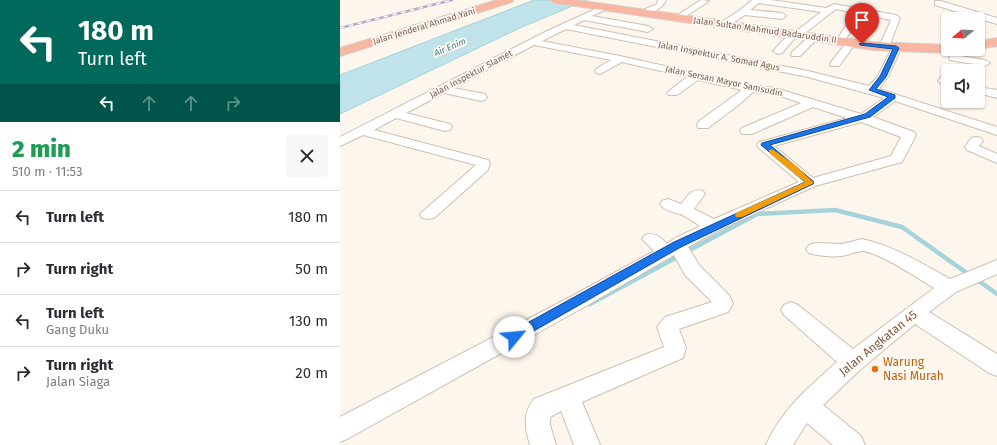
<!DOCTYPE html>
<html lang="en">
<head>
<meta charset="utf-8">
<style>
	body { margin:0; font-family:"Fira Sans",sans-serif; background:#f7f7f7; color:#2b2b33; height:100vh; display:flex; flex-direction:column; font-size:15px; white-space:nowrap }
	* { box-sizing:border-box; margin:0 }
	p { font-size:13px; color:#7c7c81 }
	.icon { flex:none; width:22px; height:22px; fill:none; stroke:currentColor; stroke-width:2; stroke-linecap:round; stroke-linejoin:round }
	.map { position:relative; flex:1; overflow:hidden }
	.sheet { display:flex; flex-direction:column; background:#fff; width:340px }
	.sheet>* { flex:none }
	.banner { background:#00695c; color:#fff; overflow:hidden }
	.needle { width:26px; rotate:252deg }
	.controls { position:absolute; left:601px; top:12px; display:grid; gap:8px }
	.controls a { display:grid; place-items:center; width:44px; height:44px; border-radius:4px; background:#fff; box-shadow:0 1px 3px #0004; font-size:20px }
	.pin { position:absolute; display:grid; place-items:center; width:34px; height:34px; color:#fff; margin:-41px -17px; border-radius:50% 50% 50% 0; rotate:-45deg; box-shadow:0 0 4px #0007 }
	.pin .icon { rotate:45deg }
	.me { position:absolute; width:44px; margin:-22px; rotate:62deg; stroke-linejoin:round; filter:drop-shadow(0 0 3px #0008) }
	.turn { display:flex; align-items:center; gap:14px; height:84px; padding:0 12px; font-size:18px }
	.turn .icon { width:52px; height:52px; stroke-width:2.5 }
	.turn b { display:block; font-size:28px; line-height:34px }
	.lanes { display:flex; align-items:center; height:38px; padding:0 12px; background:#0003; justify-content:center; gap:20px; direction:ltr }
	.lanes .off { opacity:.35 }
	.round { display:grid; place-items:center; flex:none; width:42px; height:42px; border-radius:4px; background:#f7f7f7 }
	.summary { display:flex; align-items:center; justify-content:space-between; height:68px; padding:0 12px }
	h1 { font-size:24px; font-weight:800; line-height:30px; color:#1e9e55 }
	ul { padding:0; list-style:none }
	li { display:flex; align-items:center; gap:12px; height:52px; padding:0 12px; border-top:1px solid #e1e1e2 }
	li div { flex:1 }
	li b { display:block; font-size:15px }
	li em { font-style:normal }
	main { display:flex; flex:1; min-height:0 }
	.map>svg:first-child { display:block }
</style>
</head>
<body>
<main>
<section class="sheet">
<div class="banner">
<div class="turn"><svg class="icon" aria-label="left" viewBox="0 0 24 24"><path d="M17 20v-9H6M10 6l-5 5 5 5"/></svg><div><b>180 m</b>Turn left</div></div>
<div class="lanes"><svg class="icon" aria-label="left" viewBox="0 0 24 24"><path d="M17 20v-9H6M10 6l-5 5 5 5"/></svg><svg class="icon off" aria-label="ahead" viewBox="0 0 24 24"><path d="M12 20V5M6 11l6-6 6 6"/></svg><svg class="icon off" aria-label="ahead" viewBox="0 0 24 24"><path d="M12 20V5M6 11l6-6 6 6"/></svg><svg class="icon off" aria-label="right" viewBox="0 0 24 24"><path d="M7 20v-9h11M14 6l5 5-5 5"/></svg></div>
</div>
<div class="summary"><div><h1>2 min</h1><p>510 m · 11:53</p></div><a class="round"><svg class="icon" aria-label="close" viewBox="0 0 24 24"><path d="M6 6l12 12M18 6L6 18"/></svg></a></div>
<ul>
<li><svg class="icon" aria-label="left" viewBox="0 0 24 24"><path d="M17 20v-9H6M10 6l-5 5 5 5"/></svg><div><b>Turn left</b></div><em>180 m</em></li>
<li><svg class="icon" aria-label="right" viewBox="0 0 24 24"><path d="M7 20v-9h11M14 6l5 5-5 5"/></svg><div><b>Turn right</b></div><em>50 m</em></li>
<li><svg class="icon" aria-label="left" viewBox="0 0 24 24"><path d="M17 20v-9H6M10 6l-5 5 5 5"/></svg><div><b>Turn left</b><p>Gang Duku</p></div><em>130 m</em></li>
<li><svg class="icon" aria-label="right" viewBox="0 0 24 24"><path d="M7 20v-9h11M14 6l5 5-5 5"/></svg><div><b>Turn right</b><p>Jalan Siaga</p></div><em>20 m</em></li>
</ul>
</section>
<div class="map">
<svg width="657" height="445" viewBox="0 0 657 445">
	<rect width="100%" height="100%" fill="#fdf6ec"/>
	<path fill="#bfe3e8" stroke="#a5d3da" d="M194,0h53l-65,27 -182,87v-39z"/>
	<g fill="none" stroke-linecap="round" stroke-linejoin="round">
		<path stroke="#a5d3da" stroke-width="4.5" d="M346,252l71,-38 78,-4 67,17 69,49
			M636,279l21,15
			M250,304l89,-48"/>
		<g stroke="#d1beb0" stroke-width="2">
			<path id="minor" d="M318,0h8c-3,8 -16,16 -25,15l-1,-2 1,-2 16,-7z
				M361,0l8,1 -29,19h-6l-1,-2z
				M412,0h19l55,8 8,-4 62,11 4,3 -11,29 -5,3 -5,-3 12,-27 -55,-11 -36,28h-4l-14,16 -4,1 -5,-3 17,-18h4l27,-21 -62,-9 -9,7 32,3 4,3 -4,3 -37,-4 -19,12h-6l-1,-2 1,-2 20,-13z
				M595,1h6l56,17v6l-62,-19z
				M262,6h3v4l-13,6 56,10 5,3 -5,3 -64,-12 -10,5 234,46 61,15 9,-10 15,-30h6l2,2 -13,29 -9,12 118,38v8l-102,-34 -22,16 41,15 2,3 -14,27 -87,24 -96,44 -31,17 11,18 30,30 4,9 -5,8 -49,17 7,19 -3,10 -101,44 18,43h-26l-13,-34 -11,6v8l6,20h-26c-5,-17 -8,-31 4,-46l130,-52 -7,-20 8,-10 47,-15 -27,-27 -11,-20 -88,51 -237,132 -9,4v-25l232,-121 82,-45 -12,-12 3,-4c10,-3 15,2 22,9 7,-7 24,-13 33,-18 -6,-4 -13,-9 -20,-12 -7,-2 -15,-3 -20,-10l2,-3 6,-2 13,5c7,-8 10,-16 22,-13l2,3 -11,15 20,10 85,-37 -40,-34 -2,-3 2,-3 88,-24 -34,-11 -61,27h-10l-2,-3 2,-3 59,-25 -27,-9 -21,-2 -12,11 -33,25h-10l-1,-3 1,-3 44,-32 -44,-10 -21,15h-8l-2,-2 2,-2 18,-14 -65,-15 -22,12 -4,-1 -1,-2 1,-2 15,-9 -77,-15 -81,43 32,6 2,3 -2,3 -4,1 -37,-8 -38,20 44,11 2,3 -2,3 -5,1 -49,-13 -22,12 114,30 2,3 -2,7 -54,48 -6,1 -6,-1 -2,-4 56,-49 -113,-30 -23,11v-9l205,-105zM226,29l242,48 76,21 -23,16 -86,-26 -25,-3 -130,-29 -78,-15zM521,122l40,15 -10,19 -78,22 -39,-32z
				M515,16l4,3 -16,24h-6l-2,-2 2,-2 15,-22z
				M473,35l3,1 2,2 -18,18h-8l-1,-2 1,-2 18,-16z
				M511,40l5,3 -17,23h-8l-1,-2 1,-2 17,-21z
				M614,55l31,5 5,3 -5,3 -35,-6 -1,-2 1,-2z
				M608,72v15l-4,-1 -6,-5 6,-8z
				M638,87l19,3v8l-19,-5z
				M636,137l5,1 2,3 -4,5 18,8v9l-30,-13 -2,-3 6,-9z
				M522,239c32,7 59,24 88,40l47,-19v14l-41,18 -27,20 68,42v22l-8,-3 -74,-49 -54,45 -38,36 38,31 4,9h-32l-26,-22 -14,22h-27c16,-36 42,-57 71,-83l-53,-47 -3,-5 3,-5 7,-3 7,3 55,44 81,-61c-16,-10 -54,-35 -71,-37 -7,0 -14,4 -21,5 -10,1 -23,0 -33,-3l-3,-4 3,-4 6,-2 27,1z"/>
		</g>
		<g stroke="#dad1cd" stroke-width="2">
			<path id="highway" d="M157,0h16l-1,2 -172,54v-8z
				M210,0h26l297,42 75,3v4h6l-1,3 -5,1 -75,-3 -318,-47z
				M657,38v8l-19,3v-8z"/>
		</g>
		<use href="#minor" fill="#fff" fill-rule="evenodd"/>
		<use href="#highway" fill="#f7b7a3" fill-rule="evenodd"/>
		<g stroke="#b9a8c9" stroke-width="2.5">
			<path id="rail" d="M0,28l112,-28"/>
		</g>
		<use href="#rail" stroke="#fffaf3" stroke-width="1.5" stroke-dasharray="4.5" stroke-linecap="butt"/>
	</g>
	<path fill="#1a73e8" stroke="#114b97" d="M522,43l34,3 3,2 -13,29 -10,12 19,6v3l-25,19 -100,28 43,36 1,2 -1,1 -132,63 -163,93 -4,1 -5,-1 -1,-3 1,-4 165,-91 131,-60 -44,-37 1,-2 103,-29 23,-17 -19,-7 11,-14 13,-27 -33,-4 -1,-1z"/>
	<path fill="#f59e0b" d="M432,149l23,16 19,18 -72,34h-6l-1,-2 1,-2 69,-31 -36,-29v-3z"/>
	<circle fill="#e8710a" stroke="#fffaf3" stroke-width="1.5" cx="535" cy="369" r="4"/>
	<g text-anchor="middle" stroke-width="3.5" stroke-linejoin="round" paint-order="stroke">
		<g font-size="9" fill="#7a5c4d" stroke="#fffaf3">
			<text transform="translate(84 26) rotate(-17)" y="3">Jalan Jenderal Ahmad Yani</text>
			<text transform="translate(425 30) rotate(8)" y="3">Jalan Sultan Mahmud Badaruddin II</text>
			<text transform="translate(379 56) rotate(11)" y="3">Jalan Inspektur A. Somad Agus</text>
			<text transform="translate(131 74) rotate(-28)" y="3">Jalan Inspektur Slamet</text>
			<text transform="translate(384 81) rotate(12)" y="3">Jalan Sersan Mayor Samsudin</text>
		</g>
		<g font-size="9" font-style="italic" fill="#437c86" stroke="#fffaf3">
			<text transform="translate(110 47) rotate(-23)" y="3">Air Enim</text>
		</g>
		<g font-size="12" fill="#7a5c4d" stroke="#fffaf3">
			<text transform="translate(538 343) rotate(-39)" y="4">Jalan Angkatan 45</text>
		</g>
		<g font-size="12" fill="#c56008" stroke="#fffaf3" text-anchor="start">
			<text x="543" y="366">Warung<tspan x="543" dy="14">Nasi Murah</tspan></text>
		</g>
	</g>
</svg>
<div class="controls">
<a><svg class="needle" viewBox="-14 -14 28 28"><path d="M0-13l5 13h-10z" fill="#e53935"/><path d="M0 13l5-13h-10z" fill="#7c7c81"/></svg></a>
<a><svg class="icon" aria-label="sound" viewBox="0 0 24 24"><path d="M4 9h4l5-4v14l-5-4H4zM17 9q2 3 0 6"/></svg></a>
</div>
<div class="pin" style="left:522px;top:44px;background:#d93025"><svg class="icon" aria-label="arrive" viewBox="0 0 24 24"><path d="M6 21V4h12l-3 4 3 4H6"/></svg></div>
<svg class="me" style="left:174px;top:337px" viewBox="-20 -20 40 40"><circle r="19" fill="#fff"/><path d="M0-13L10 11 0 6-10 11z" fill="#1a73e8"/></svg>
</div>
</main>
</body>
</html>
